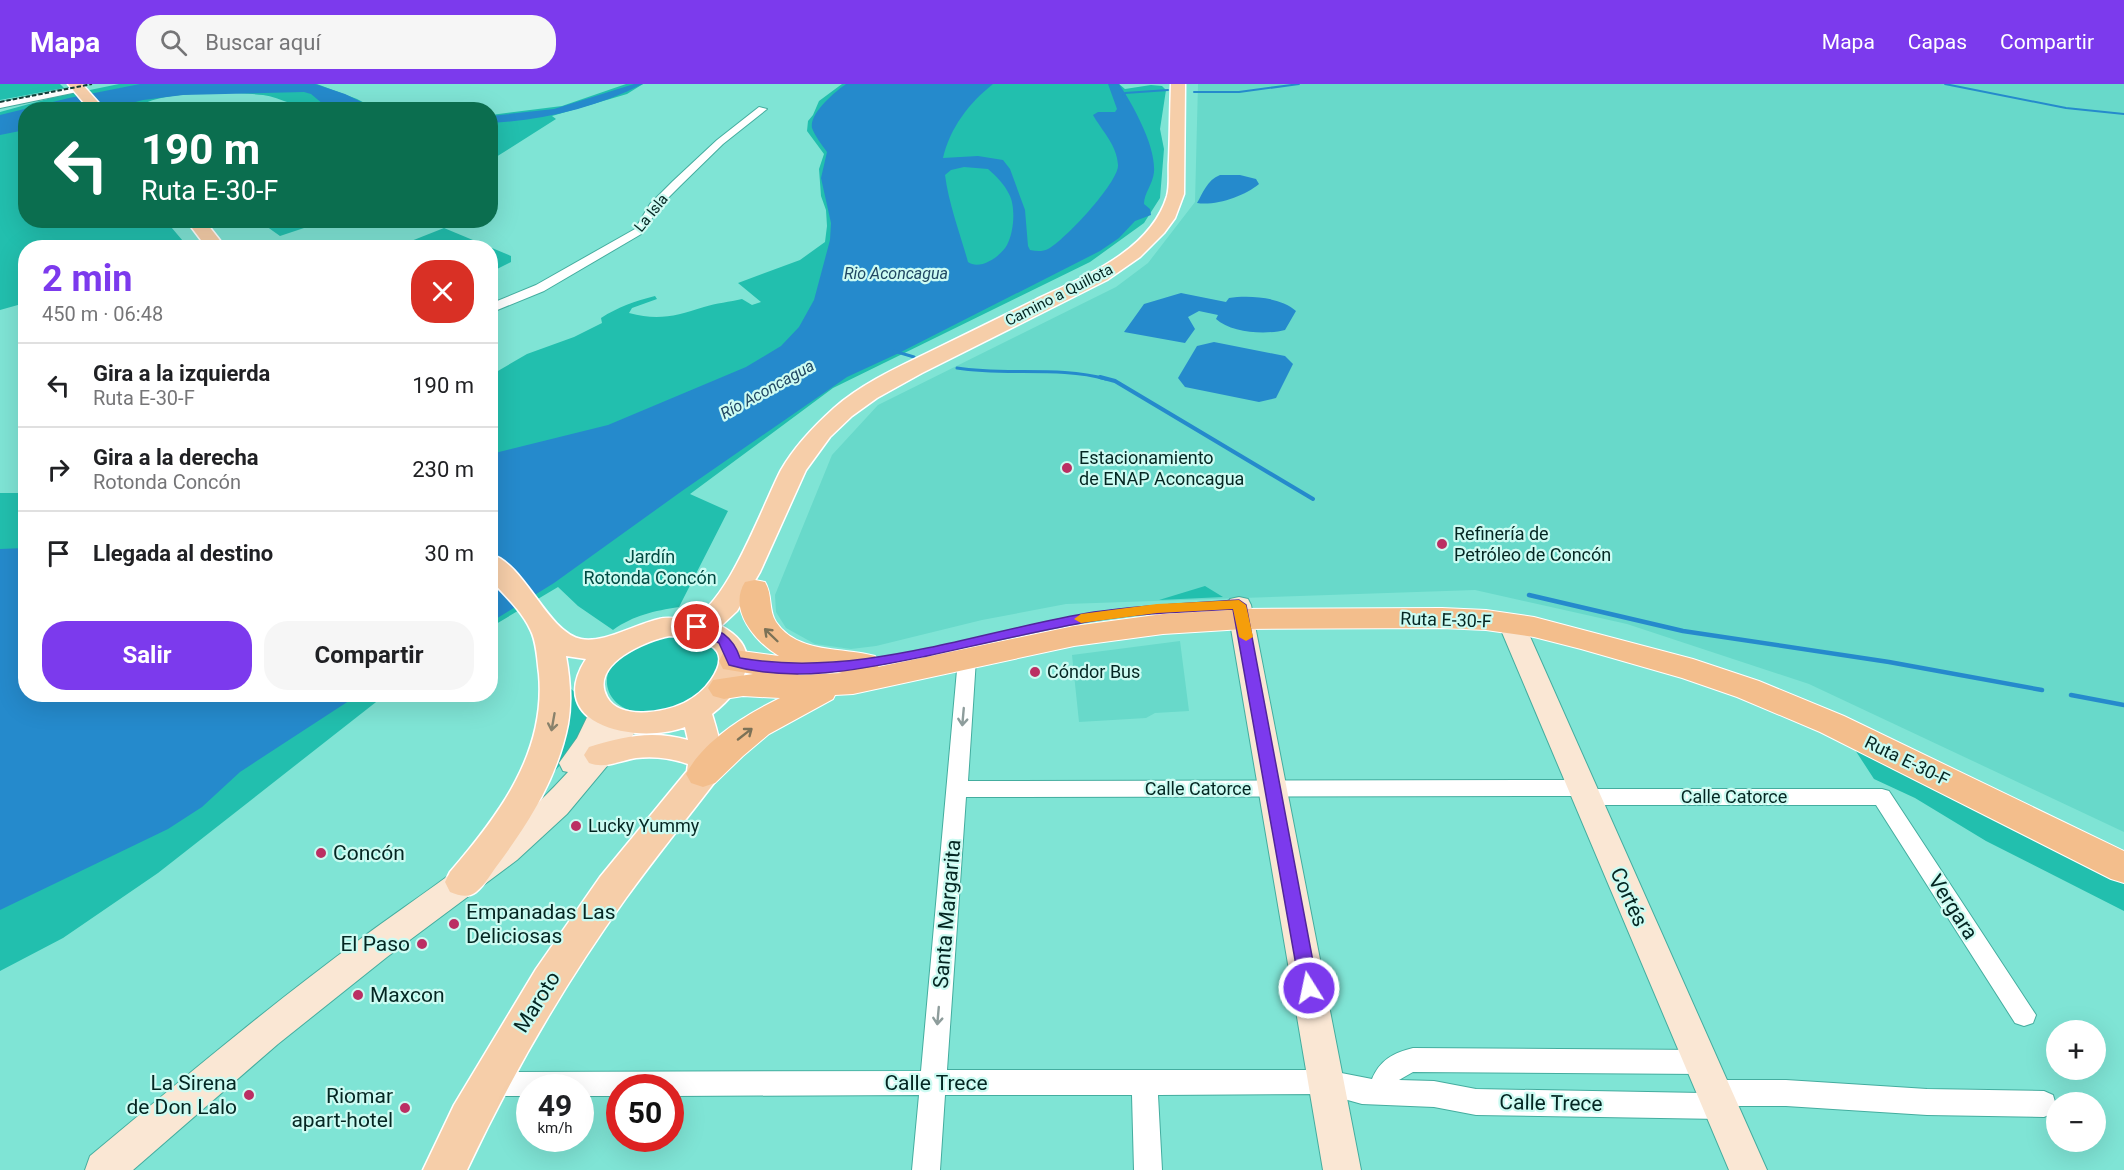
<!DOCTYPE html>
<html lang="es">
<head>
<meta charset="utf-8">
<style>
	body { margin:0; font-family:Roboto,sans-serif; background:#f6f6f6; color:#202124; height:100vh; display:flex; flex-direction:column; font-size:22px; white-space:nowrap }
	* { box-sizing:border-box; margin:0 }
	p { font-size:20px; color:#757577 }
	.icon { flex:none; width:33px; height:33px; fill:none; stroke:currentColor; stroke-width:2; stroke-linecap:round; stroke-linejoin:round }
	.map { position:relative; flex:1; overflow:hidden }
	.sheet { position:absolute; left:18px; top:156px; width:480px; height:462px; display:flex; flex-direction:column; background:#fff; border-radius:24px; box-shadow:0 6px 24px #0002 }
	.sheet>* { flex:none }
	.top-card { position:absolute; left:18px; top:18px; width:480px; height:126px; border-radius:24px; box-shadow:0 6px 24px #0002; background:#0b6e4f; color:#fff; overflow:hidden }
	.tools { position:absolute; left:2046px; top:936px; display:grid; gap:12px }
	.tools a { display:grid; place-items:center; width:60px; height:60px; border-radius:50%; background:#fff; box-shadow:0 6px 24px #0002; font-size:30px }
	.speed { position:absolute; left:516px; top:990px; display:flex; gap:12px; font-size:30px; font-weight:700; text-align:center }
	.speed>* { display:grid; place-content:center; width:78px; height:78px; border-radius:50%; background:#fff; box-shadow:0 6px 24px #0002; line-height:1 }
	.speed small { font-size:15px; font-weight:400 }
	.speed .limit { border:9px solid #d22; background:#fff; color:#111 }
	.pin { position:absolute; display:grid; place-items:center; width:51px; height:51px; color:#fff; margin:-26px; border:3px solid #fff; border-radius:50%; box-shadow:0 2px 6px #0007 }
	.me { position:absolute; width:66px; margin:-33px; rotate:350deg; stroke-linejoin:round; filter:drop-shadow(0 0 4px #0008) }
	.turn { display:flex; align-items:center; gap:21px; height:126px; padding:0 24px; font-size:27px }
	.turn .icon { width:78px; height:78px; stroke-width:2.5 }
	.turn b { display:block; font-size:42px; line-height:51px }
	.round { display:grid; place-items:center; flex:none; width:63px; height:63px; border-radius:24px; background:#f6f6f6 }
	.headline { display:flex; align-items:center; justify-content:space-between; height:102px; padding:0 24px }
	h1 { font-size:36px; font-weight:700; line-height:45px; color:#7c3aed }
	.cta { display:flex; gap:12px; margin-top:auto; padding:12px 24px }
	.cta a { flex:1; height:69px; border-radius:24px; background:#7c3aed; color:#fff; font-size:24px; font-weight:700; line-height:69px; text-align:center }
	.cta a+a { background:#f6f6f6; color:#202124 }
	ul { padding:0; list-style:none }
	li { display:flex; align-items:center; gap:18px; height:84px; padding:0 24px; border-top:2px solid #e0e0e0 }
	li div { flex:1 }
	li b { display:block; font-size:22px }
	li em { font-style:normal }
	header { display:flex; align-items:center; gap:36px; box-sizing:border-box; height:84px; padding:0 30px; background:#7c3aed; color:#fff }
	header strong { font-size:28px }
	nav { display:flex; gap:33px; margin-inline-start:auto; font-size:21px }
	.search { width:420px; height:54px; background:#f6f6f6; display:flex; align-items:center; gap:15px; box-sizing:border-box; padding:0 21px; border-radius:24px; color:#757577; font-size:22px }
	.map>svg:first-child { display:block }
</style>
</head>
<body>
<header>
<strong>Mapa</strong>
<div class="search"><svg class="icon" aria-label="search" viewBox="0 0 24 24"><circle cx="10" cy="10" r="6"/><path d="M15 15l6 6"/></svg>Buscar aquí</div>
<nav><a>Mapa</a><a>Capas</a><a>Compartir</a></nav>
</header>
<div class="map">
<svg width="2124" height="1086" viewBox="0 0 2124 1086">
	<rect width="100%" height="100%" fill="#7fe4d5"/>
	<path fill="#68d9ca" d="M1198,0h926v748l-315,-148 -182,-60 -152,-34 -409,14 -84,16 -106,26 -25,3 -36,-5 -29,-16 -10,-16 -1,-17 57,-140 46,-50 238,-118 32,-24 47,-61z
		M1180,557l9,70 -34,2 -9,5 -67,4 -7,-67z"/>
	<path fill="#22bfae" d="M0,0h60l4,4 -64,12z
		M119,0h198l40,15 19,10h-97l11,-6c-9,-3 -18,-7 -27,-8 -27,-3 -93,-4 -117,8l6,6 -126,1v110l140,1 22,26 -162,1 -1,55 -25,7v-198l51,-14z
		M626,0h17l-16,10 -75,22 4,3 -60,38 1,8 -6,2v-52l71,-9z
		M842,0h277l6,5 26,-4 11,1 4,4 -6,39 4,20 -4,49 -16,25 -54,39 -257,126 -143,106 38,17 -49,96c-25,4 -45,8 -66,23l-35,-24 -20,-19 -67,40v-252l36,-21 47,-17 28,-14 -1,-5c17,-11 34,-17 54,-22l2,3 -25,9 -3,5c29,8 47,3 75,-6 12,-4 26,-5 38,-8l10,6 9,-3 -23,-19 62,-23 25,-18 2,-16 -1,-16 -5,-14 -2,-27 5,-15 -17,-23 1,-10 5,-6 6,-14z
		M259,137h66l-45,15z
		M444,144l67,28v6l-20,10 -1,-24 -94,-1z
		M0,409h25l1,201 359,1 -227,178 -95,65 -63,33z
		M1205,502l18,11 -64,3z
		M680,551c41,7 58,33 18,61 -5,3 -10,8 -15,10 -13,5 -32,7 -45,6 -33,-4 -43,-40 -14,-59 17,-11 36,-16 56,-18z
		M565,600l11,9 6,18 9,11 -21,32 -24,27z
		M1846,652l278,140v35l-138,-70 -71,-43 -41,-19z"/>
	<path fill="#258acc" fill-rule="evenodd" d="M140,0h175l30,10 31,15h-47l-18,-15 -7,-2 -121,3 -40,5 -34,9 -83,1 -1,20 -25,5v-20l69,-17z
		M634,0h9c-47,24 -101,36 -152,39v-7l63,-7z
		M846,0h147c-24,19 -43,44 -50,74l35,-2 25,4 7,9 15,41 3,36 2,4c6,1 12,2 18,-1 16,-8 71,-67 70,-84 -1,-20 -16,-34 -25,-50l5,-3h17l2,-3 -9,-25h11c14,21 37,62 35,88 -1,12 -10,21 -10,32l6,5 1,6 -16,6 -16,17 -19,13 -201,102 -52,24 -165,114 -128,92 -63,39v-168l117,-29 138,-58 35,-21 18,-19 15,-27 16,-60 1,-17 -10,-45 6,-26c-5,-7 -12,-16 -15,-24 -3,-15 24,-37 34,-44zM964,83l24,2c8,7 17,16 21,25 7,13 5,38 -2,51 -6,11 -27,26 -39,17 -8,-29 -19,-57 -23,-87l6,-5z
		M1220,91h20l16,4 3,5c-14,12 -43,22 -62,19 6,-10 10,-23 23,-28z
		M1181,209l45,9 3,-4c20,-3 52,-1 67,13l-11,19c-19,5 -54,3 -69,-11l2,-4 -19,-4 -11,6 7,12 -10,14 -61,-11 20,-28z
		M1214,258l71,14 8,8 -17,34 -17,4 -74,-15 -7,-9 19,-32z
		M25,464l1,146 332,1 -118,77 -38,35 -34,22 -168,81v-361z"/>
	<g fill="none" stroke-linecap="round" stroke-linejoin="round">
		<path stroke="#258acc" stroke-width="2" d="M1945,0l121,24 58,6
			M1194,8h45l60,-8
			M1123,13l2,-4 43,-3"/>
		<path stroke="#258acc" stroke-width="3" d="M894,267l20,6
			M957,284c49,8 101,-2 149,11"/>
		<path stroke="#258acc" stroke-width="4" d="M1100,293l15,4 198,118"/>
		<path stroke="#258acc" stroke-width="4.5" d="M1529,511l154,36 206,31 153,28
			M2071,611l53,10"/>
		<g stroke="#44ad9f" stroke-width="2">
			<path id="minor" d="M79,2l3,1v4l-82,17v-6z
				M759,23l8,2 -44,35 -42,41 -23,23 -15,25 -99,58 -54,22v-9l46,-19 99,-56 15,-25 23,-23 44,-41z
				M967,569l7,1 2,5 -8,122 614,-1 7,2 3,7h290l7,2 147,224 -3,8 -9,3 -9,-3 -139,-218h-290l-7,-2 -3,-7 -610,1 -19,273h379l46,9c8,-19 21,-26 41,-31l289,2 9,3 4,9 -4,9 -9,3 -289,-2 -14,8 35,1 42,8 226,4 4,-9 9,-4h71l141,9 117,2 9,4 3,10 -3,8 -9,4 -117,-2 -141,-9h-52l-4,9 -9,4 -245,-4 -42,-8 -72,-3 -36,-10 -168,1 4,75h-28l-2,-75h-187l-5,75h-28l7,-75 -249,1v-8h-50v8h-40v-8h-50v8h-41l-9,-3 -4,-9 4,-9 9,-3 432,-1 37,-412 2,-5z"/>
		</g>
		<g stroke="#44ad9f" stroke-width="2">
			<path id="secondary" d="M1239,513l9,2 3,6 110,565h-38l-96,-565 3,-6z
				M1511,531l9,2 4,6 243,547h-38l-231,-547 4,-6z
				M603,618l10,3 4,7 -5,12c8,-10 14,-12 27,-8l4,7 -76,91 -50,46 -130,97 -109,87 -145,126h-48l5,-14c90,-75 179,-150 273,-219 71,-52 146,-99 205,-165l-5,-1 -4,-8 18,-25 16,-33z"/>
		</g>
		<g stroke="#fff" stroke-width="3">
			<path id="primary" d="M68,0h14l23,26h-15z
				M1171,0h14l-1,110 -9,24 -11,15 -24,24 -33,23 -185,93 -45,25 -25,18 -22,21 -24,33 -46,102 -23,39 -16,15c46,24 23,63 -9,88 7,23 15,46 2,69 -29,38 -60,76 -88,115 -61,85 -115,178 -159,272h-44l31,-65 82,-136 64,-92 87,-106 1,-7c-17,-6 -34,-8 -52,-6 -17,3 -31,11 -47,5l-5,-8 5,-8c34,-11 64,-17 99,-7l-3,-13c-47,18 -142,-1 -99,-68l-20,-3c4,22 6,46 2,68 -10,52 -38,97 -69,139 -7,9 -14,22 -23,29 -8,6 -16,4 -26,0l-5,-10 5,-10c49,-57 96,-119 89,-198 -2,-14 -2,-32 -9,-45 -9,-19 -26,-34 -40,-50v-25c35,9 56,77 91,85 21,5 55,-15 78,-20 10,-3 20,1 30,-1 35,-4 75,-116 92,-148 13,-23 33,-44 53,-62 26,-23 60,-39 91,-54 37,-18 74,-36 110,-54 48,-23 115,-48 132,-104 3,-11 1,-25 2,-36 1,-25 1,-51 2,-76zM670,552c26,2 67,7 41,44 -6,9 -17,18 -27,23 -19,9 -64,18 -77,-6 -18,-33 40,-57 63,-61z
				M186,136h18l22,28h-19z"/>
		</g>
		<g stroke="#fff" stroke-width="2">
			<path id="trunk" d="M755,496l10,2c8,13 3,28 11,40 21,32 67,25 99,34l5,8 -2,3 196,-41 89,-12 80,-5 199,-1 44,2 48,7 159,42 66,22 85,35 280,135v32l-13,-4 -291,-147 -83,-35 -55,-19 -101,-29 -47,-12 -48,-7 -44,-2 -199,1 -80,5 -89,12 -221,48 -18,1 -2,4 -64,35 -26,22 -28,27 -12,4 -12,-4 -5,-9c18,-34 61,-60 94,-76l-37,-2 -19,3 -11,-3 -5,-8 5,-8 40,-6 -30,-5 -4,-8 4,-8 11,-3 45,6c-22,-13 -52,-46 -34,-74zM800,580l42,9 -44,2 5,-7z"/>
		</g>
		<use href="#minor" fill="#fff" fill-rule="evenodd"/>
		<use href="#secondary" fill="#fae7d4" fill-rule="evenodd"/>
		<use href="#primary" fill="#f6cea9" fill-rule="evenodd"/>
		<use href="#trunk" fill="#f3be8c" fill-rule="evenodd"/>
		<path stroke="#123c37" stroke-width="2" stroke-dasharray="4.5 2" stroke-linecap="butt" d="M0,18l92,-18"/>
	</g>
	<defs><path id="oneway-shaft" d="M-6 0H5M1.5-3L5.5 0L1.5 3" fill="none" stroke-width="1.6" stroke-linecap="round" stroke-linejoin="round" transform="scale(1.5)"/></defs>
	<g stroke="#7c7257">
		<use href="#oneway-shaft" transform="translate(771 551) rotate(-136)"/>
		<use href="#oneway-shaft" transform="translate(745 650) rotate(-38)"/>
	</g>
	<g stroke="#8e9d9c">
		<use href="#oneway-shaft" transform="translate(963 633) rotate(95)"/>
		<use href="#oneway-shaft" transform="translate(938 932) rotate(95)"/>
	</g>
	<use stroke="#89826c" href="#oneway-shaft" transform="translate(553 638) rotate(100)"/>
	<path fill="#7c3aed" stroke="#51269a" stroke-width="1.5" d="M1239,516l7,5 72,383 -2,6 -7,3 -6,-3 -3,-6 -67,-379c-47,3 -94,4 -141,12 -55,10 -110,23 -165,35 -64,13 -133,28 -198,9l-10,-22 -17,-10 -10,-3 -2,-3 7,-4c21,5 36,13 43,35 119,21 237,-27 354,-46 48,-7 96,-9 145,-12z"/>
	<path fill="#f59e0b" d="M1239,516l7,5 7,32 -7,4 -7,-4 -6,-28 -76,4 -76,10 -7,-4 7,-5 76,-10z"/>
	<g fill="#bb2f63" stroke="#ccfbf2" stroke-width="2">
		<circle cx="1067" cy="384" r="6"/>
		<circle cx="1442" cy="460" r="6"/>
		<circle cx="1035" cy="588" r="6"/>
		<circle cx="576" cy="742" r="6"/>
		<circle cx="321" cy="769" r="6"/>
		<circle cx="454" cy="840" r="6"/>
		<circle cx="422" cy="860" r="6"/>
		<circle cx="358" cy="911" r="6"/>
		<circle cx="249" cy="1011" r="6"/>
		<circle cx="405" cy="1024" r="6"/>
	</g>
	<g text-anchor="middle" stroke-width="4.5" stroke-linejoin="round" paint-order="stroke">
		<g font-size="15" fill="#042622" stroke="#ccfbf2">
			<text transform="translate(651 129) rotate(-51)" y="5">La Isla</text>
			<text transform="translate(1059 211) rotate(-27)" y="5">Camino a Quillota</text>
		</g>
		<g font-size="16" font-style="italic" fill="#204763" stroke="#ccfbf2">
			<text x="896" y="195">Rio Aconcagua</text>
			<text transform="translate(767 305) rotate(-29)" y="6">Río Aconcagua</text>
		</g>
		<g font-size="18" fill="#042622" stroke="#ccfbf2" text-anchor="start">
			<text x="1079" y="380">Estacionamiento<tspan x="1079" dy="21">de ENAP Aconcagua</tspan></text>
			<text x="1454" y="456">Refinería de<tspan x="1454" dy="21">Petróleo de Concón</tspan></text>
			<text x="1047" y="594">Cóndor Bus</text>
			<text x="588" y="748">Lucky Yummy</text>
		</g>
		<g font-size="18" fill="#004a42" stroke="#ccfbf2">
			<text x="650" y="479">Jardín<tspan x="650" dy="21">Rotonda Concón</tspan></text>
		</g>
		<g font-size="18" fill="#042622" stroke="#ccfbf2">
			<text transform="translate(1446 536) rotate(2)" y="6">Ruta E-30-F</text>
			<text transform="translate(1907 677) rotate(26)" y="6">Ruta E-30-F</text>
			<text x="1198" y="711">Calle Catorce</text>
			<text x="1734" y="719">Calle Catorce</text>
		</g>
		<g font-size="21" fill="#042622" stroke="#ccfbf2" text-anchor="start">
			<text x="333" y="776">Concón</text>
			<text x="466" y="835">Empanadas Las<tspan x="466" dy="24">Deliciosas</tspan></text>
			<text x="410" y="867" text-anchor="end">El Paso</text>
			<text x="370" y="918">Maxcon</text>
			<text x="237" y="1006" text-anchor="end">La Sirena<tspan x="237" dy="24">de Don Lalo</tspan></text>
			<text x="393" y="1019" text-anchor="end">Riomar<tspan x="393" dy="24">apart-hotel</tspan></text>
		</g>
		<g font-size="21" fill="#042622" stroke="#ccfbf2">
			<text transform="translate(1629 813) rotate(66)" y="7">Cortés</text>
			<text transform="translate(1953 823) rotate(57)" y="7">Vergara</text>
			<text transform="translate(947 830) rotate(-85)" y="7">Santa Margarita</text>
			<text transform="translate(537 918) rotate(-58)" y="7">Maroto</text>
			<text x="936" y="1006">Calle Trece</text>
			<text transform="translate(1551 1019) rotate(1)" y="7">Calle Trece</text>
		</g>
	</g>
</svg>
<div class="tools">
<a>+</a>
<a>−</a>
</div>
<div class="speed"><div>49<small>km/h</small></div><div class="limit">50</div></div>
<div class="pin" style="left:697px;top:543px;background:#d93025"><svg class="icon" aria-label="arrive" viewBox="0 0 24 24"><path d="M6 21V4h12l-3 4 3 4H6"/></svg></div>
<svg class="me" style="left:1309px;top:904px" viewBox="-20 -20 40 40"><circle r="17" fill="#7c3aed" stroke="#fff" stroke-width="3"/><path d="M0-11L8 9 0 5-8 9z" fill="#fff"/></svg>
<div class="top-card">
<div class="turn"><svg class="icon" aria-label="left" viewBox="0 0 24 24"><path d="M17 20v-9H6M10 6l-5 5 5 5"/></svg><div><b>190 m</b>Ruta E-30-F</div></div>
</div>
<section class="sheet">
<div class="headline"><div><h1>2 min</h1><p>450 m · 06:48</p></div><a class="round" style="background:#d93025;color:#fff"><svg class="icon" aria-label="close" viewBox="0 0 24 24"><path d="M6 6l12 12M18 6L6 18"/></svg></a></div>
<ul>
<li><svg class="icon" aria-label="left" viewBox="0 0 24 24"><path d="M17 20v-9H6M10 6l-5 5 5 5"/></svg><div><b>Gira a la izquierda</b><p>Ruta E-30-F</p></div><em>190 m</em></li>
<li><svg class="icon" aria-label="right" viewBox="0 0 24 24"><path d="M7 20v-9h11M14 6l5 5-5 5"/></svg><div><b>Gira a la derecha</b><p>Rotonda Concón</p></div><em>230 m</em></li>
<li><svg class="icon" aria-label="arrive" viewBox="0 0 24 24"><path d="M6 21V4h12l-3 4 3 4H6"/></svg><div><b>Llegada al destino</b></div><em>30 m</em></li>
</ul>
<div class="cta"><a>Salir</a><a>Compartir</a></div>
</section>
</div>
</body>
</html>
